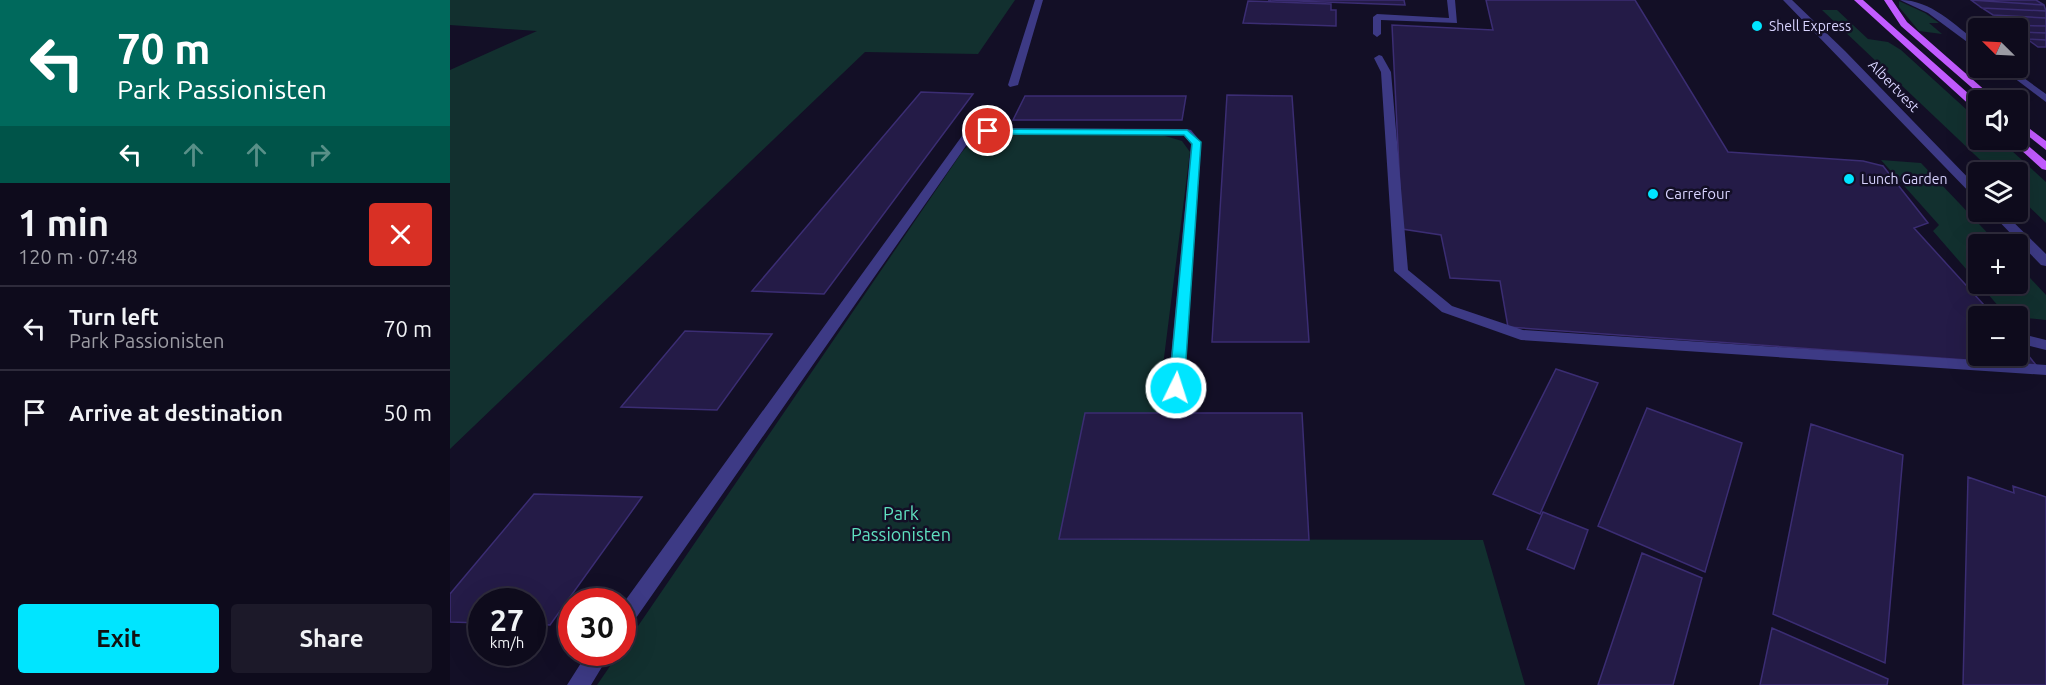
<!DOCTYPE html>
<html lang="en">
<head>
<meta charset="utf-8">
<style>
	body { margin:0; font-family:Ubuntu,sans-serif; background:#1c1929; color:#f1f3f6; height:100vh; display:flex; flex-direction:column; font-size:22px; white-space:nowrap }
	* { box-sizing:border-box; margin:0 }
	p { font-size:20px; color:#9b9ba3 }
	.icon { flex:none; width:33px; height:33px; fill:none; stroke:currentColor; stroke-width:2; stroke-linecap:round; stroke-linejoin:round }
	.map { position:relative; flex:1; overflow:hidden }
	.panel { display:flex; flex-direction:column; background:#0e0b1c; width:450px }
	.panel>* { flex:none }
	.banner { background:#00695c; color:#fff; overflow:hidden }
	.needle { width:39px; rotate:294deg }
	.buttons { position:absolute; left:1518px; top:18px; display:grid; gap:12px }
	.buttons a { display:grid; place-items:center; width:60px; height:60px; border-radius:6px; background:#0e0b1c; box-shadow:0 6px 24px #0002,0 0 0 2px #2e2b3b; font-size:30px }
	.speed { position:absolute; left:18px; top:588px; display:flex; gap:12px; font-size:30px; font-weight:700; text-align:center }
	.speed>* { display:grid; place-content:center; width:78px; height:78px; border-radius:50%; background:#0e0b1c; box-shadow:0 6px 24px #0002,0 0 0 2px #2e2b3b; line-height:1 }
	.speed small { font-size:15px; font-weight:400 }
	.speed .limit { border:9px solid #d22; background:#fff; color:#111 }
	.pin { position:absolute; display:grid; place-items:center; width:51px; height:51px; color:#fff; margin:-26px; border:3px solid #fff; border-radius:50%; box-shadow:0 2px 6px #0007 }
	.me { position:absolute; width:66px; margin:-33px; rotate:4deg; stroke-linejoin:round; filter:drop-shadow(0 0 4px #0008) }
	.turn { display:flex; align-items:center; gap:21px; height:126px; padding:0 18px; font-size:27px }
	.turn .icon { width:78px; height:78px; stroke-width:2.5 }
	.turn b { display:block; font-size:42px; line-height:51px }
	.lanes { display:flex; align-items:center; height:57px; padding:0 18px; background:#0003; justify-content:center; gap:30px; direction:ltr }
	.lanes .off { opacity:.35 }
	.round { display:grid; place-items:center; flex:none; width:63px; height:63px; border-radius:6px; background:#1c1929 }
	.headline { display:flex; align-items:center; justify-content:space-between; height:102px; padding:0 18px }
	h1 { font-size:36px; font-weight:600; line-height:45px }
	.action { display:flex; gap:12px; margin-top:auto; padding:12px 18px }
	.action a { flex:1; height:69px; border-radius:6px; background:#00e5ff; color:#111; font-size:24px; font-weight:600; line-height:69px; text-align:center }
	.action a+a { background:#1c1929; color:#f1f3f6 }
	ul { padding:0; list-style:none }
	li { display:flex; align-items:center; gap:18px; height:84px; padding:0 18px; border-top:2px solid #2e2b3b }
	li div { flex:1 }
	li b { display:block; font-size:22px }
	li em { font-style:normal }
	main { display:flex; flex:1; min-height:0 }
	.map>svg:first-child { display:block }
</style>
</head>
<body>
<main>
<section class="panel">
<div class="banner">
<div class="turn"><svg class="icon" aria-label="left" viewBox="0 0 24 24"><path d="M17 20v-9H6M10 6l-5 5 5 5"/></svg><div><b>70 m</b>Park Passionisten</div></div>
<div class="lanes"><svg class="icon" aria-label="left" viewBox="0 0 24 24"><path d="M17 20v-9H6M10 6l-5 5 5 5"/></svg><svg class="icon off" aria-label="ahead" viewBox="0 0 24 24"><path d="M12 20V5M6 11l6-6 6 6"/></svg><svg class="icon off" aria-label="ahead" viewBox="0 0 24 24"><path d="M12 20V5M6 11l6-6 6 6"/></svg><svg class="icon off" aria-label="right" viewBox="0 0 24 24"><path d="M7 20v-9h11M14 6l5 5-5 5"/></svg></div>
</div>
<div class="headline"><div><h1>1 min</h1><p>120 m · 07:48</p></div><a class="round" style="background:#d93025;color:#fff"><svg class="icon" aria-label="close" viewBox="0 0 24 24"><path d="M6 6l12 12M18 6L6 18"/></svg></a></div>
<ul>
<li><svg class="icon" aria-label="left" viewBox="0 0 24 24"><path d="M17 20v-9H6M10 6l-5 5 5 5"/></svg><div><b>Turn left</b><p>Park Passionisten</p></div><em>70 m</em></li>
<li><svg class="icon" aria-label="arrive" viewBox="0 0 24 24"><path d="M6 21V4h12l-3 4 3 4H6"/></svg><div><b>Arrive at destination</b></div><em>50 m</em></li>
</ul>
<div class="action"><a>Exit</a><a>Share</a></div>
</section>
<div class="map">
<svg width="1596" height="685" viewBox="0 0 1596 685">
	<rect width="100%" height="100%" fill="#130f26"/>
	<path fill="#12302f" d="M0,0h565l-37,54 -113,-2 -415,397v-379l87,-39 -87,-6z
		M1449,1l26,12 14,10h-10l13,11 -23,-3 -20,-24z
		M1372,10h15l31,29 20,3 13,8 77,70v20h22l46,42v41l-28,-27v-24h-25z
		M558,134l154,1 20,6 8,11 -33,261h-72l-26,126 424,1 42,145h-928l22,-32 3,-1 1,-4 339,-496c12,-14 29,-16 46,-18z
		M1431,160l40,3 77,81h-20v40h40v-19l28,30v25l-39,-4 -74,-85 6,-6z"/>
	<path fill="#241b47" stroke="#3b2d73" stroke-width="1.5" d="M818,0h136l1,5z
		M1036,0h149l93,152 135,9 20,5 45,57 -14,5 80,88h-16v40h40v-13l18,22 -528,-38 -8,-46 -50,-3 -9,-43 -39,-6 -10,-204 101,5z
		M1521,0h65l8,5z
		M1521,0l73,5 2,6 -64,-3z
		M798,1l83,3v6h5v16l-93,-3z
		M1532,8l64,3v7l-53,-3z
		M1543,15l53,3v8l-40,-1z
		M1556,25l40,1v7l-28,-1v-4h-7z
		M1568,32l28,1v7l-19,-1z
		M1577,39l19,1v7h-8z
		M471,92l52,2 -149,200 -72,-3z
		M777,95l65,1 17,246h-97z
		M575,96h161l-4,24h-169z
		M235,331l87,3 -55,76 -96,-3z
		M1106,369l42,14 -58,131 -47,-20z
		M1197,408l95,35 -37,129 -107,-46z
		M635,413h217l7,127 -250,-1z
		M1361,424l92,31 -18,208 -112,-49z
		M1518,477l46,16 -1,-7 33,11v188h-83z
		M84,494l108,3 -92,128 -18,-1v-22h-50v21l-32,-1v-28z
		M1093,512l45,18 -14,39 -47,-20z
		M1192,553l60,25 -29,107h-75z
		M1322,628l116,51 -1,6h-127z"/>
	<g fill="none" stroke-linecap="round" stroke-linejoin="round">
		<path fill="#3d3a85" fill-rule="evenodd" d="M997,0h8l2,23 -76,-3v14l-4,3 -4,-3v-17l4,-3 72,4z
			M929,55l3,1 9,16 17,198 44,36 71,24 523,35v10l-525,-35 -79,-28 -48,-41 -13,-199 -7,-14z
			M1568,333l28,7v10l-28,-7z"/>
		<path fill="#3d3a85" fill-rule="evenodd" d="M585,0h8l-25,85 -8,2 -2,-2z
			M1333,0h9l53,51 133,137v9h-4z
			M1450,0c31,0 55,25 78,43v7l-50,-37z
			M1551,68h9l36,26v8z
			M538,128l199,1 4,1 10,12 -17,246 -2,4h-12l-2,-4 23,-244 -7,-9 -195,-1 -19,6 -341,488 -7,3v-26l340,-469z
			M1540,212h13l43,42v12l-5,-1z
			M138,652h23l-20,33h-24z"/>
		<path fill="#c25bff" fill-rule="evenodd" d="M1404,0h9l115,102v8l-4,-1z
			M1434,0h8l15,22 89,78h-10l-85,-74z
			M1568,120l28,21v9l-28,-22z
			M1568,137l28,24v9l-4,-1 -32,-29h8z"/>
	</g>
	<path fill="#00e5ff" stroke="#0095a6" stroke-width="1.5" d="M535,129l202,1 14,12 -17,246 -2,4h-11l-2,-4 23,-244 -8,-9 -196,-1 -3,-1z"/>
	<g fill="#00e5ff" stroke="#130f26" stroke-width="2">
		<circle cx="1307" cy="26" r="6"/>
		<circle cx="1399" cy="179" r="6"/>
		<circle cx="1203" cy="194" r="6"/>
	</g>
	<g text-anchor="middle" stroke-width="5" stroke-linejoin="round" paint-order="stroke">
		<g font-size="14" fill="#d9d4ff" stroke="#130f26" text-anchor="start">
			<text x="1319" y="31">Shell Express</text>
			<text x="1411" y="184">Lunch Garden</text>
		</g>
		<g font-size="14" fill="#d9d4ff" stroke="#130f26">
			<text transform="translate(1444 86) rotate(46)" y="5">Albertvest</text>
		</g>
		<g font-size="15" fill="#d9d4ff" stroke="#130f26" text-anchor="start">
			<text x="1215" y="199">Carrefour</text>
		</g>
		<g font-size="18" fill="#5fe0c0" stroke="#130f26">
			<text x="451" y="520">Park<tspan x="451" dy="21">Passionisten</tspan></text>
		</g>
	</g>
</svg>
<div class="buttons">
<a><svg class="needle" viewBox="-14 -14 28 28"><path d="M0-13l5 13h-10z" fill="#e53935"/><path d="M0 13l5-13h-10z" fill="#9b9ba3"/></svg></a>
<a><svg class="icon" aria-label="sound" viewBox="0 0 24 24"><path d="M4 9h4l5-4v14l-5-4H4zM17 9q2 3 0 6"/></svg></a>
<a><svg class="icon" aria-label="layers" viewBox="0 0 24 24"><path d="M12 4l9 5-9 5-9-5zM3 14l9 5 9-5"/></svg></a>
<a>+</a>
<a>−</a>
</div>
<div class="speed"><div>27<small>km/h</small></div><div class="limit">30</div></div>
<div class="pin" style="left:538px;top:131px;background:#d93025"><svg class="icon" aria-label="arrive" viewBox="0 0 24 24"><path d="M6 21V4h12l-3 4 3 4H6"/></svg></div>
<svg class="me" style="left:726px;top:388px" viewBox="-20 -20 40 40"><circle r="17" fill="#00e5ff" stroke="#fff" stroke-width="3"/><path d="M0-11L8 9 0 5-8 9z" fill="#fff"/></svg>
</div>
</main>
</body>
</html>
